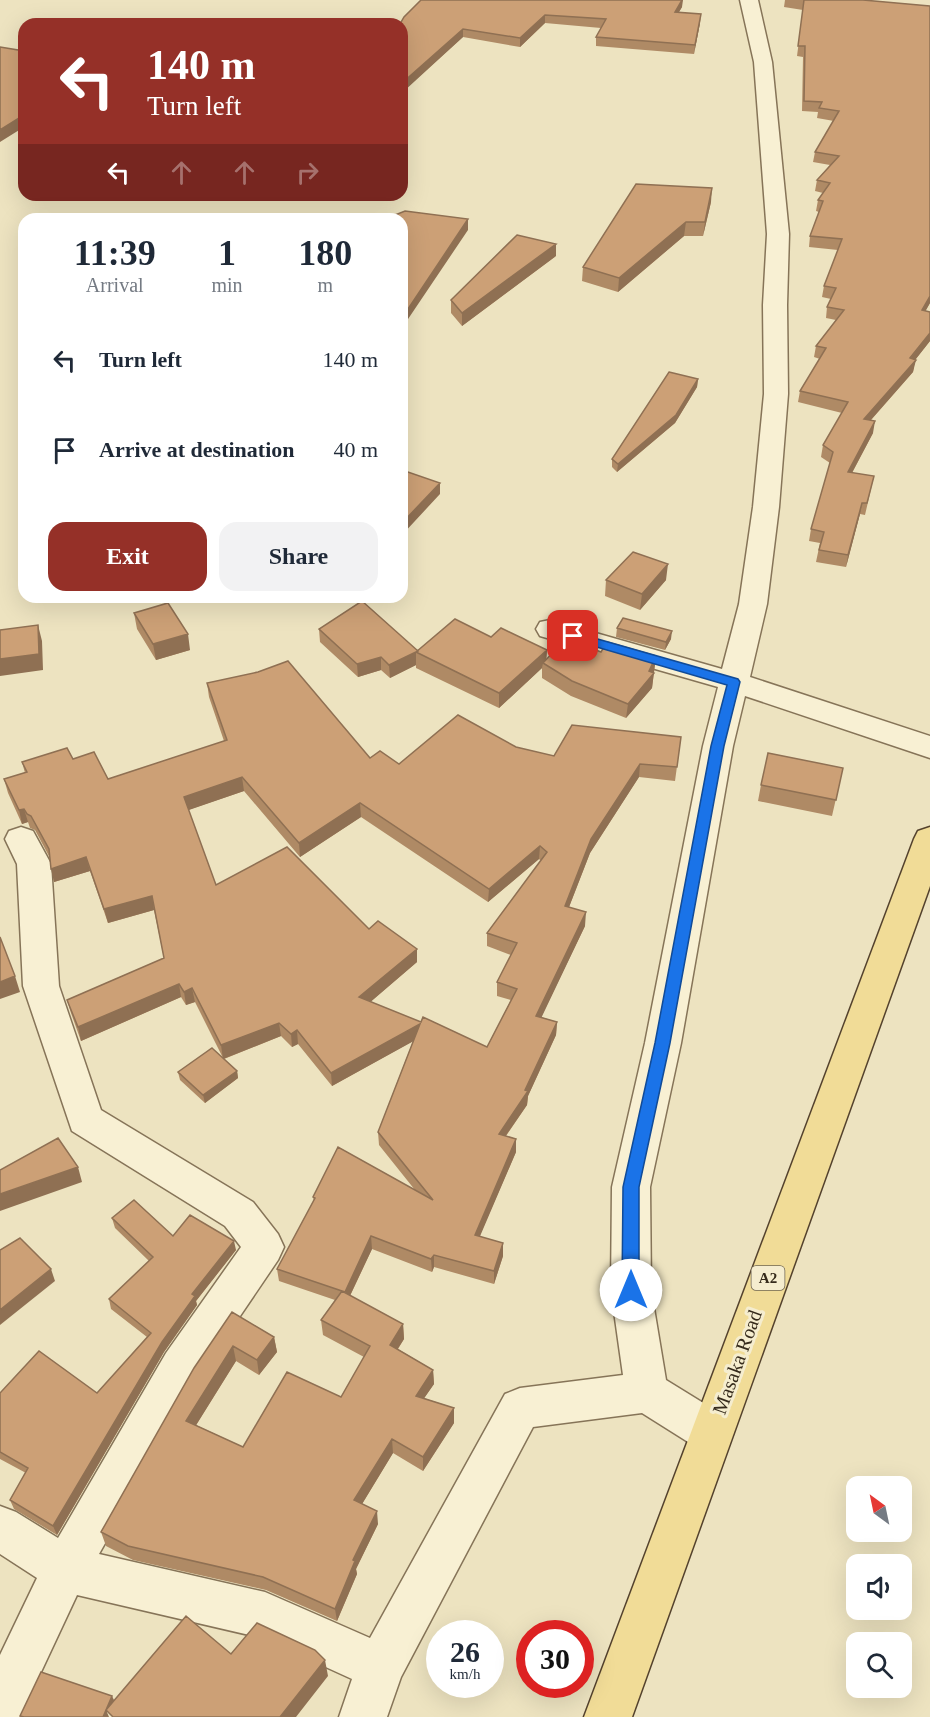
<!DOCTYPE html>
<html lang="en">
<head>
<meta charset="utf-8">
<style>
	body { margin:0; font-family:Georgia,serif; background:#f2f2f3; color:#1f2937; height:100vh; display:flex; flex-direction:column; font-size:22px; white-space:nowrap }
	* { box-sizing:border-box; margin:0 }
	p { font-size:20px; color:#747a83 }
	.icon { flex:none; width:33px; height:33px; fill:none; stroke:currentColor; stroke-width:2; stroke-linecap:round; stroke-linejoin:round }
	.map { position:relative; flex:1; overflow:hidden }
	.sheet { position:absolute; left:18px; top:213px; width:390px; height:390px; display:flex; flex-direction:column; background:#fff; border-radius:18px; box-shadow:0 6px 24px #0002 }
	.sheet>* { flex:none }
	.top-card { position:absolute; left:18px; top:18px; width:390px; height:183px; border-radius:18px; box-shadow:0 6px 24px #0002; background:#953028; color:#fff; overflow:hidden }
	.needle { width:39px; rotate:327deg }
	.fabs { position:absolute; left:846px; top:1476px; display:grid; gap:12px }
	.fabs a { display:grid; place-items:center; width:66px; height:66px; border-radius:12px; background:#fff; box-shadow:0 6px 24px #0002; font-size:30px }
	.speed { position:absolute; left:426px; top:1620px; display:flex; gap:12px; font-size:30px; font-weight:700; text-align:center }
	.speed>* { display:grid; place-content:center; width:78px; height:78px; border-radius:50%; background:#fff; box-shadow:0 6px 24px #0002; line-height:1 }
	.speed small { font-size:15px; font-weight:400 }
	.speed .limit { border:9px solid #d22; background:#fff; color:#111 }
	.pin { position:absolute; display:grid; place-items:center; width:51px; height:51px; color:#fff; margin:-26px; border-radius:12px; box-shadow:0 3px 9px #0006 }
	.me { position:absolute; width:66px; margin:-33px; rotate:0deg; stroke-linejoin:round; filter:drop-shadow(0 0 4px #0008) }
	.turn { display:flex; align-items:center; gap:21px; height:126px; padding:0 30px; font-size:27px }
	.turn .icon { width:78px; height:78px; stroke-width:2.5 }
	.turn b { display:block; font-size:42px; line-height:51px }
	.lanes { display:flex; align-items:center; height:57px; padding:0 30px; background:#0003; justify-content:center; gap:30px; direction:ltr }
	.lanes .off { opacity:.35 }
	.eta { display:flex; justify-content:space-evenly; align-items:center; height:102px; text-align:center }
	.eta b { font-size:36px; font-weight:800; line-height:42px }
	.primary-button { display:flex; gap:12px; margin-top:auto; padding:12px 30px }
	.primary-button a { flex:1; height:69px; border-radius:18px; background:#953028; color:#fff; font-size:24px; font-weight:800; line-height:69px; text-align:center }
	.primary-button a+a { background:#f2f2f3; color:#1f2937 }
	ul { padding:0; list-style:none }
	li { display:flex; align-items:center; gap:18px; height:90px; padding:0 30px }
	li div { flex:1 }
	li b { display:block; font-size:22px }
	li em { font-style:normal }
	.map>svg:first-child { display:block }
</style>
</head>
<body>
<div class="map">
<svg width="930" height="1717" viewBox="0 0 930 1717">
	<rect width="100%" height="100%" fill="#ede3c0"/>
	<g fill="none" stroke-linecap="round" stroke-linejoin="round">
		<g stroke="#867458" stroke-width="3">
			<path id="minor" d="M740,0h18l14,62 17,172 -2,71 1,89 -9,113 -12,97 -17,73 180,59v22l-185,-62 -12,50 -52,297 -31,144 1,103 15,90 60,37 7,15 -7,15 -15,6 -15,-6 -54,-34 -109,14 -132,250 -14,40h-48l13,-38 -90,-41 -185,-43 -57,122h-20v-62l37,-77 -37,-24v-48l16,6 42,26 108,-185 75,-106 -16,-21 -153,-95 -49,-145 -6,-122 -12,-25 4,-8 12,-4 12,4 18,33 8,122 42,124 152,92 25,32 6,13 -6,13 -82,121 -97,173 166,38 105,46 135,-244 15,-6 103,-13 -12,-85 1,-103 33,-144 58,-297 15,-59 -178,-51 -4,-7 4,-7 10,-2 172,49 17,-65 14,-97 11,-113 -1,-89 4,-71 -13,-172z"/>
		</g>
		<g stroke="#54422d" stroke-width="3">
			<path id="major" d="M930,827v59l-298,831h-48l330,-878 4,-8z"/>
		</g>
		<use href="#minor" fill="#f8f0d3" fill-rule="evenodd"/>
		<use href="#major" fill="#f1dc97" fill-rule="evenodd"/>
	</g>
	<path fill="#af8a65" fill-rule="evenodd" d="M785,0h78l67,6v297l-5,8 5,1v29l-15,19 -2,12 -42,48 2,13 -21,40 22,3 -9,39 -5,-1 -14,53 -30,-5 4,-19 -11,-2 2,-12 19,-66 -9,-6 2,-12 19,-32 -44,-11 2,-11 20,-32 -6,-2 2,-11 20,-26 -10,-2 1,-11 4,-8 -9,-2 2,-11 14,-36 -29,-3 1,-11 9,-24 -3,-1 2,-11 5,-7 -8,-2 2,-11 13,-15 -17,-3 2,-10 19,-31 -17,-3 1,-6 -16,-1 1,-54 -6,-1 6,-46 -19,-3z
		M682,7l-3,5 21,11 -6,31 -98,-8v-9l5,-9 -56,-5 -25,24 -57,-10 -61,55v-68l2,-7z
		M711,202l-8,34h-19l-66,56 -36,-11 1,-14z
		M556,256l-94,70 -11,-13v-13z
		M698,379l-1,8 -22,36 -58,49 -5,-5v-8z
		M606,580h60l-26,30 -35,-14z
		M134,613l56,37 -34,10 -19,-31z
		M617,628l54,11 -6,11 -49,-13z
		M319,629l99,21 73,-13 56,13 -1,9 55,-7 55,4 -4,32 -26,30 -55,-22 -29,-18v-10l-43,40 -83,-40v-3l-26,13 -9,-8 -23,7 -38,-35z
		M207,683l163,75 29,6 117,-17 38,9 127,-19 -6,44 -36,-4 -49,76 -21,54 16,19 -44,91 16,5 -1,13 -28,61 -1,9 -21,31 10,3v13l-37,85 24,6v13l-9,28 -60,-17 -2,5 -60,-23 -22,47 53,28 1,15 -6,10 35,21 1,14 -10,14 30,10v15l-31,48 -30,-18 -31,51 16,20 -22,45 1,5 -20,47 -71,-31 -133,-30 -27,-14 -5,-14 131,-220 42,25 3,15 -18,23 -23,-14 -40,64 47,22 98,-50 23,-40 -41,-22 -2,-15 14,-20 -56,-19 -2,-12 37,-68 -1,-4 102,-7 -36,-45 -1,-13 35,-91 -81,45 -34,-42 -6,3 -11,-11 -57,23 13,12 1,7 -33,25 -25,-23 -2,-8 45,-14 -28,-56 -9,3 -5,-8 -100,44 -10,-28 -4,-13 97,-42 -10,-48 -46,13 -18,-52 -36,11 -4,-24 -15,-28 -5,-2 -2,-6 -6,2 -14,-31 -4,-14 21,-6 -3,-11 51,-3 35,20 116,-38 -15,-44zM244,791l56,66 61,-40 127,85 51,-43 2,2 -54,72v13l24,9 -14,27v14l14,4 -24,47 -66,-25 -51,-20 47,-40v-13l-48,-20 -153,-44 -28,-75z
		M843,768l-11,48 -74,-15 3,-16z
		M112,1218l61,18 63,14 -40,51 1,4 -33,47 -107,183 -43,-26 -4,-9 16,-27 -26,-14v-66h97l50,-56 -36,-28 -2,-10 40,-38 -34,-33z"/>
	<path fill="#8f7053" d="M682,0h1l-1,7 -8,13 1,-8z
		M701,14l-1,9 -6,31 1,-9z
		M545,15v8l-25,24v-9z
		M463,29v8l-60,55 -1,-9z
		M24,115v12l-24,15v-12z
		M712,188l-1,14 -8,34 2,-14z
		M468,219v11l-66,98v-10z
		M686,222l-2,14 -66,56 1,-14z
		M556,244v12l-94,70v-13z
		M930,296v7l-10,18 2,-11z
		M930,333v8l-22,28 8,-9 -3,12 -51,58 2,-11z
		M698,379l-1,8 -22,36 -58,49 1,-8z
		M875,421l-2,12 -27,51 2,-12z
		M440,483v11l-38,41v10v-22z
		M862,503l-2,11 -14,53 2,-12z
		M668,564l-2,16 -26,30 2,-16z
		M38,625l4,16 1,29 -43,6v-17z
		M672,631l-1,8 -6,11 1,-8z
		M188,634l2,16 -34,10 -3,-16z
		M547,650l-1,15 -3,-2 -1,5 -43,40v-15z
		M416,652v13l-26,13 -1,-13z
		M656,656l-4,32 -26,30 2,-14 21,-33z
		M381,657v13l-23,7 -1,-13z
		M640,764l-1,13 -49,76 -26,67 1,-14 26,-67z
		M242,777l2,14 -58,20 -2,-14z
		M360,803l1,14 -61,40 -1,-14z
		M24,809l4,13 -6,2 -3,-14z
		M540,846l-1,13 -51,43 1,-13z
		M86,857l4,14 -36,11 -3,-13z
		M152,896l2,14 -46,13 -4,-14z
		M586,912l-1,14 -49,103v-13z
		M417,949v13l-57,49 -1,-14z
		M15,976l5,16 -20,7v-17z
		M179,984l2,13 -100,44 -3,-14z
		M192,988l3,14 -9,3 -2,-13z
		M557,1022l-1,13 -28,61 -1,9 -29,42 1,-13 26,-44z
		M279,1023l2,13 -58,23 -2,-14z
		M420,1024l1,13 -89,49 -1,-13z
		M297,1030l1,14 -6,3 -1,-13z
		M237,1071l1,7 -33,25 -2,-8z
		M516,1139v13l-41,96v-13z
		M78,1167l4,15 -82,29v-17z
		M371,1236l1,13 -26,55 -1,-12z
		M234,1241l2,9 -40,51 1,4 -33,47 -107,183 -4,-9 109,-184 30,-48z
		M503,1243v13l-9,28v-13z
		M434,1255v12l-2,5 -1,-13z
		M51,1269l4,12 -55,44v-15z
		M403,1324l1,15 -13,20 -1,-14z
		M274,1337l3,15 -18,23 -2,-15z
		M233,1346l3,15 -46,74 -4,-14z
		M433,1370l1,14 -18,26v-14z
		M454,1408v15l-31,48v-14z
		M392,1439l1,14 -37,61 -2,-14z
		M377,1511l1,13 -22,45 1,5 -20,47 -2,-12 18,-49z
		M325,1660l3,16 -32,41h-16z
		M112,1696l5,10 -11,4z
		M106,1710l3,7h-6z"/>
	<path fill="#cca076" stroke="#8f7053" stroke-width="1.5" fill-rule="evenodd" d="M421,0h261l-7,12 26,2 -6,31 -99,-8 10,-18 -61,-4 -25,23 -57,-9 -61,54v-59h-2l4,-7z
		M804,0h59l67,6v290l-8,14 8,2v21l-20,25 6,2 -52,59 11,2 -27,51 26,4 -7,27h-5l-14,52 -29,-5 5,-18 -13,-3 22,-77 -10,-7 25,-43 -48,-11 26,-43 -10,-2 28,-36 -17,-3 9,-19 -12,-2 18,-47 -32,-3 13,-35 -5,-1 12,-17 -13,-3 22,-24 -24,-4 24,-41 -20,-3 3,-6 -18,-1 1,-55h-7z
		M0,47l24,4v64l-24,15z
		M636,184l76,4 -7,34h-19l-67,56 -36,-11z
		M405,211l63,8 -66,99v-99h-17z
		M517,235l39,9 -94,69 -11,-13z
		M669,372l29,7 -22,36 -58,49 -6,-5z
		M402,470l38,13 -38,40z
		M633,552l35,12 -26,30 -36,-14z
		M362,601l56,50 -29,14 -8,-8 -24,7 -38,-35z
		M168,603l20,31 -35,10 -19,-31z
		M623,618l49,13 -6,11 -49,-14z
		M455,619l36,18 10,-9 46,22 -48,43 -83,-41z
		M38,625l1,29 -39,5v-29z
		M566,638l35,14 6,-10 49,14 -7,15 5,2 -26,31 -56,-23 -29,-18z
		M288,661l82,97 10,-7 19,13 59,-49 58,32 38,9 18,-31 109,12 -4,30 -37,-3 -49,75 -26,67 21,6 -50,104 21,6 -32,68 3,1 -29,43 17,5 -41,96 28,8 -9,28 -60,-16 -3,4 -60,-23 -26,56 -68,-23 38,-71 -2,-1 25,-50 95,53 -55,-68 42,-108 -89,49 -34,-43 -6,4 -12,-11 -58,22 -29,-57 -8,4 -5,-8 -101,43 -11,-27 97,-42 -12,-62 -48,13 -18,-52 -35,12 -2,-20 -18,-33 -4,-2 -3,-5 -5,1 -15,-31 23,-7 -5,-10 45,-14 6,11 21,-7 14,27 119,-39 -20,-57 51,-11zM242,777l57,66 61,-40 129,86 51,-43 7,6 -60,81 30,10 -20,39 20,7 -30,58 -64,-30 -2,5 -62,-25 58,-48 -39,-28 -9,8 -82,-82 -71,38 -32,-88z
		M768,753l75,15 -7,32 -75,-15z
		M0,937l15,39 -15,6z
		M212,1048l25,23 -34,24 -25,-23z
		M58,1138l20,29 -78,27v-24z
		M134,1200l39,36 17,-21 44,26 -42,53 3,2 -33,46 -109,184 -43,-26 18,-32 -28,-16v-59l39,-42 58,42 54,-60 -42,-34 44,-42 -41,-39z
		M20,1238l31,31 -51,41v-60z
		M342,1291l61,33 -13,21 43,25 -17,26 38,12 -31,49 -31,-18 -38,61 23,11 -24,49 2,1 -20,48 -72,-32 -135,-31 -27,-14 93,-164 38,-56 42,25 -17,23 -24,-14 -47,75 57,26 44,-75 54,25 29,-51 -49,-26z
		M186,1616l45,38 26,-31 58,27 10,10 -45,57h-167l-7,-7z
		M41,1672l71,24 -9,21h-79l-4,-1z"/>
	<path fill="#1a73e8" stroke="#114b97" stroke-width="1.5" d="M573,632l165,47 2,3 -16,64 -54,297 -31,144v103l-2,5 -6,2 -6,-2 -3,-5 1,-103 32,-144 56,-297 16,-61 -158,-46v-6z"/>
	<g text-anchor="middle" stroke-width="6" stroke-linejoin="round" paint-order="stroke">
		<rect fill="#f5edcf" stroke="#6f6552" stroke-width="1.5" x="751.5" y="1266" width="33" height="24" rx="4.5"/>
		<g font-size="15" font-weight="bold" fill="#362b1c">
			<text x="768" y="1283">A2</text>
		</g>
		<g font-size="20" fill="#362b1c" stroke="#f5edcf">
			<text transform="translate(737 1362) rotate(-70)" y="7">Masaka Road</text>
		</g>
	</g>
</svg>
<div class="fabs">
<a><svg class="needle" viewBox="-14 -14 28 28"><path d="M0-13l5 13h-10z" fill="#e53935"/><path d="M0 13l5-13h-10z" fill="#747a83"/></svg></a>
<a><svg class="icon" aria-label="sound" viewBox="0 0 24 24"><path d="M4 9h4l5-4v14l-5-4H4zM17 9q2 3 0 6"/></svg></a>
<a><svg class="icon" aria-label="search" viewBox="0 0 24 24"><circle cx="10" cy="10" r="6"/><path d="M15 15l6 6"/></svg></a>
</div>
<div class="speed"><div>26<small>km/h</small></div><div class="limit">30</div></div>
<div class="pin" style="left:573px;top:636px;background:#d93025"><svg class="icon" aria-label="arrive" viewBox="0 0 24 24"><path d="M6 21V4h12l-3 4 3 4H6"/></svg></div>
<svg class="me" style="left:631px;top:1290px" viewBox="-20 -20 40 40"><circle r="19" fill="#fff"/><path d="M0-13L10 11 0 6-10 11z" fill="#1a73e8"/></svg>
<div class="top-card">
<div class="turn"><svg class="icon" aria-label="left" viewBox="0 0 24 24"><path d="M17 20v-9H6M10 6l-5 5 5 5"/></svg><div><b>140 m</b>Turn left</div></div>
<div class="lanes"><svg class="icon" aria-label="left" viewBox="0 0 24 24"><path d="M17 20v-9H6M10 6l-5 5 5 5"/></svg><svg class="icon off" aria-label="ahead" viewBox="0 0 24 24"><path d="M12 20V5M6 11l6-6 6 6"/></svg><svg class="icon off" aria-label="ahead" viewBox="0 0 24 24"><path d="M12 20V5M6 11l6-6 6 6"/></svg><svg class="icon off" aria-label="right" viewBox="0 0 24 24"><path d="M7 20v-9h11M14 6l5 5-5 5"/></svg></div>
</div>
<section class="sheet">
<div class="eta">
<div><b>11:39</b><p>Arrival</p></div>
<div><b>1</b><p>min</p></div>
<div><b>180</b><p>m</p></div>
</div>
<ul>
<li><svg class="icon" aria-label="left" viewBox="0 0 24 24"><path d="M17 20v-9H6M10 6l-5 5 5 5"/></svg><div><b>Turn left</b></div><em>140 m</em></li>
<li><svg class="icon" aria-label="arrive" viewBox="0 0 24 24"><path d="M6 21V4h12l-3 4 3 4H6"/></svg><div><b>Arrive at destination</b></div><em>40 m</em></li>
</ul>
<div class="primary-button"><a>Exit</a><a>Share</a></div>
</section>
</div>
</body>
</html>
